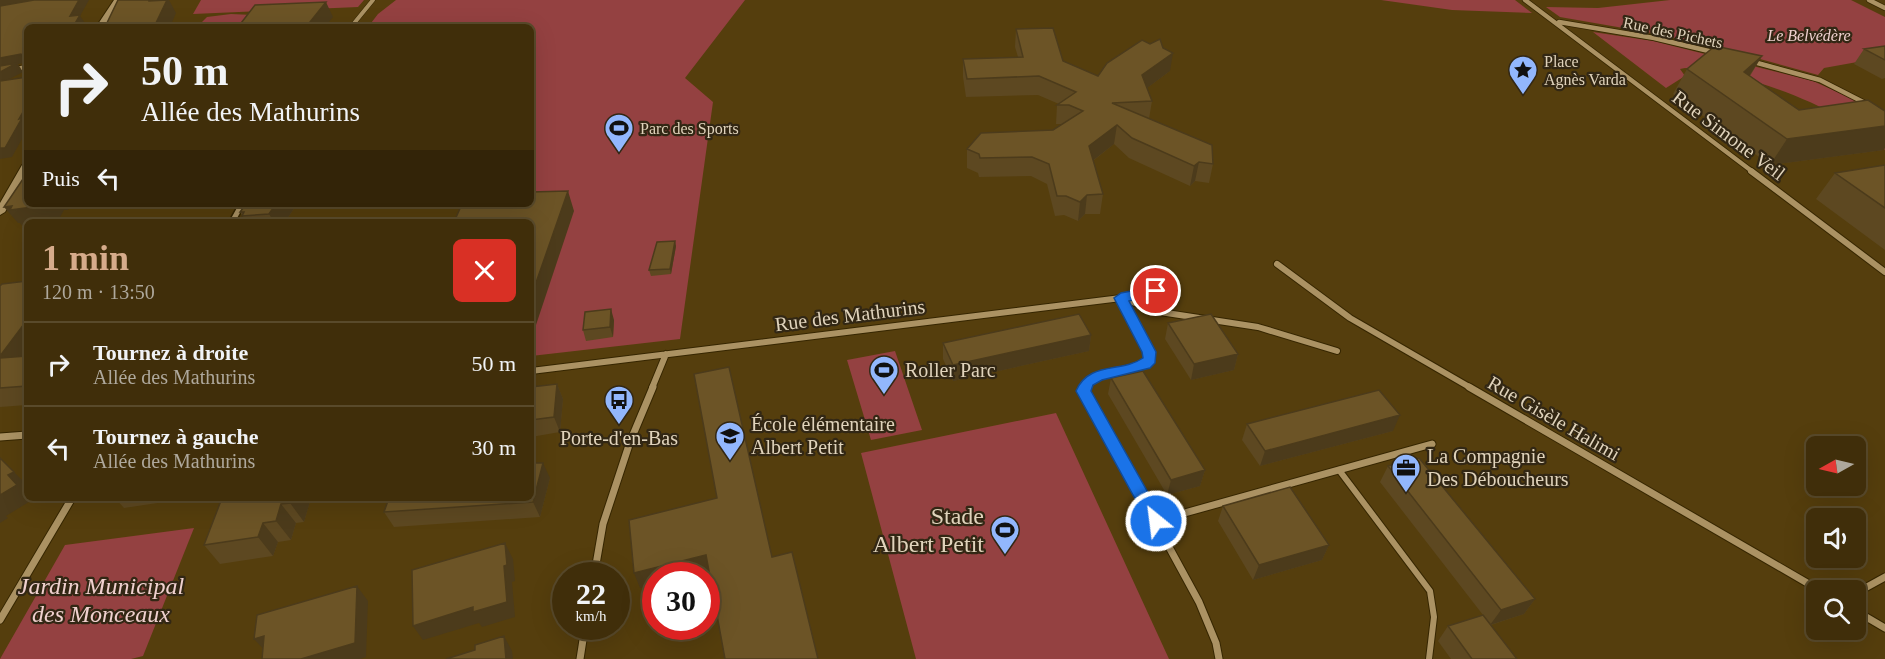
<!DOCTYPE html>
<html lang="fr">
<head>
<meta charset="utf-8">
<style>
	body { margin:0; font-family:"Times New Roman",serif; background:#4b3a18; color:#f1f3f6; height:100vh; display:flex; flex-direction:column; font-size:22px; white-space:nowrap }
	* { box-sizing:border-box; margin:0 }
	p { font-size:20px; color:#aea89c }
	.icon { flex:none; width:33px; height:33px; fill:none; stroke:currentColor; stroke-width:2; stroke-linecap:round; stroke-linejoin:round }
	.map { position:relative; flex:1; overflow:hidden }
	.details { position:absolute; left:24px; top:219px; width:510px; height:282px; display:flex; flex-direction:column; background:#402e0a; border-radius:9px; box-shadow:0 6px 24px #0002,0 0 0 2px #594a2b }
	.details>* { flex:none }
	.banner { position:absolute; left:24px; top:24px; width:510px; height:183px; border-radius:9px; box-shadow:0 6px 24px #0002,0 0 0 2px #594a2b; background:#402e0a; color:#f1f3f6; overflow:hidden }
	.needle { width:39px; rotate:262deg }
	.tools { position:absolute; left:1806px; top:436px; display:grid; gap:12px }
	.tools a { display:grid; place-items:center; width:60px; height:60px; border-radius:9px; background:#402e0a; box-shadow:0 6px 24px #0002,0 0 0 2px #594a2b; font-size:30px }
	.speed { position:absolute; left:552px; top:562px; display:flex; gap:12px; font-size:30px; font-weight:700; text-align:center }
	.speed>* { display:grid; place-content:center; width:78px; height:78px; border-radius:50%; background:#402e0a; box-shadow:0 6px 24px #0002,0 0 0 2px #594a2b; line-height:1 }
	.speed small { font-size:15px; font-weight:400 }
	.speed .limit { border:9px solid #d22; background:#fff; color:#111 }
	.pin { position:absolute; display:grid; place-items:center; width:51px; height:51px; color:#fff; margin:-26px; border:3px solid #fff; border-radius:50%; box-shadow:0 2px 6px #0007 }
	.me { position:absolute; width:66px; margin:-33px; rotate:331deg; stroke-linejoin:round; filter:drop-shadow(0 0 4px #0008) }
	.turn { display:flex; align-items:center; gap:21px; height:126px; padding:0 18px; font-size:27px }
	.turn .icon { width:78px; height:78px; stroke-width:2.5 }
	.turn b { display:block; font-size:42px; line-height:51px }
	.then { display:flex; align-items:center; height:57px; padding:0 18px; background:#0003; gap:12px; font-size:22px }
	.round { display:grid; place-items:center; flex:none; width:63px; height:63px; border-radius:9px; background:#4b3a18 }
	.headline { display:flex; align-items:center; justify-content:space-between; height:102px; padding:0 18px }
	h1 { font-size:36px; font-weight:700; line-height:45px; color:#d6ab8b }
	ul { padding:0; list-style:none }
	li { display:flex; align-items:center; gap:18px; height:84px; padding:0 18px; border-top:2px solid #594a2b }
	li div { flex:1 }
	li b { display:block; font-size:22px }
	li em { font-style:normal }
	.map>svg:first-child { display:block }
</style>
</head>
<body>
<div class="map">
<svg width="1885" height="659" viewBox="0 0 1885 659">
	<rect width="100%" height="100%" fill="#553e0d"/>
	<path fill="#944141" d="M201,0h163l-6,7 -165,7z
		M396,0h349l-60,78 28,24 -33,237 -149,17v-329h-163l10,-13z
		M1381,0h134l17,13 -80,-3z
		M1670,0h181l34,17v40l-61,11 -6,7 -94,-26 -72,-16 -92,-16 -14,-10 52,1z
		M231,14l22,1v12h-53l-1,-2 8,-8z
		M1593,32l60,9 160,40 42,19 30,17v33c-15,-11 -29,-25 -45,-33 -44,-24 -106,-46 -155,-49l-5,1 5,7 -19,12z
		M895,351l27,79 -51,10 -24,-80z
		M1056,413l113,246h-253l-55,-206z
		M194,528l-51,128 -12,3h-131l65,-114z"/>
	<g fill="none" stroke-linecap="round" stroke-linejoin="round">
		<g stroke="#362601" stroke-width="5">
			<path id="pedestrian-far2" d="M351,27l22,-27"/>
		</g>
		<g stroke="#362601" stroke-width="8">
			<path id="pedestrian-far1" d="M232,222l10,-18"/>
		</g>
		<g stroke="#362601" stroke-width="8">
			<path id="pedestrian" d="M1339,470l91,121 4,26 -5,42"/>
		</g>
		<g stroke="#362601" stroke-width="6">
			<path id="minor-far2" d="M1525,0l228,172
				M1869,0l16,8
				M1559,22l95,16 63,15
				M1750,61l70,19 49,25
				M0,72l27,-5"/>
		</g>
		<g stroke="#362601" stroke-width="8">
			<path id="minor-far1" d="M1751,171l134,101
				M1277,264l73,54 121,70
				M531,371l590,-73 52,-10
				M652,388l14,-34
				M1085,388l2,-6 11,-6 47,-12 5,-4 -1,-8 -28,-54 39,14 98,15 79,24"/>
		</g>
		<g stroke="#362601" stroke-width="9">
			<path id="minor" d="M1085,387l-1,4 115,211 17,41 3,16
				M1469,387l352,204
				M0,437l27,-2
				M1156,521l276,-77
				M594,576l9,-52 27,-82 23,-55
				M1856,593l29,-16
				M1856,611l29,17
				M0,620l72,-122
				M580,659l5,-32"/>
		</g>
		<g stroke="#362601" stroke-width="2">
			<path id="secondary" d="M114,0h8l-18,27h-8z
				M27,162v12l-22,38 -5,3v-12l22,-38z"/>
		</g>
		<use href="#pedestrian-far2" stroke="#ab9263" stroke-width="4"/>
		<use href="#pedestrian-far1" stroke="#ab9263" stroke-width="5"/>
		<use href="#pedestrian" stroke="#ab9263" stroke-width="6"/>
		<use href="#minor-far2" stroke="#ab9263" stroke-width="4.5"/>
		<use href="#minor-far1" stroke="#ab9263" stroke-width="6"/>
		<use href="#minor" stroke="#ab9263" stroke-width="7"/>
		<use href="#secondary" fill="#ab9263" fill-rule="evenodd"/>
	</g>
	<path fill="#5d4821" d="M1016,29l47,32 35,15 72,-5 -23,17 5,13 -3,18 64,45 -4,19 -14,-2 -5,5 -61,-28 -15,-14 -21,17 10,33 -3,20h-15l-7,7 -14,-6 -9,1 -8,-32 -16,-8 -52,1 -1,-4 -11,-5v-19l86,-19 10,-6h-7l1,-19 2,-1 -21,-9 -72,2 -3,-20v-18l55,-2 -3,-10z
		M1885,46v32l-3,1 -28,-15 10,-15z
		M1762,56l-12,20 49,34 85,40 -114,15 -97,-71 14,-25z
		M1885,165v85l-69,-51 19,-26z
		M297,204l-12,18h-39l-6,-10z
		M676,246l-5,28 -20,2 -2,-6z
		M27,281v124l-27,2v-121z
		M614,320l-1,17 -27,4 -3,-11z
		M1168,323l70,31 -4,16 -43,10 -26,-41z
		M1091,335l-2,16 -136,30 -10,-22v-16z
		M1111,378l94,92 -5,16 -33,9 -59,-101z
		M557,384l6,15 -3,33 -29,5v-50z
		M1247,424l146,7 -133,35 -18,-26z
		M1388,466l147,133 -11,15 -33,11 26,34h-66l-13,-18 10,-15 35,-11 -103,-133z
		M550,478l-10,39 -146,10 -10,-15z
		M115,498h76l-67,10z
		M222,498h89l-7,24 -8,1 -5,17 -13,2 -5,14 -53,8 -16,-19z
		M1223,506l106,39 -7,15 -69,20 -35,-59z"/>
	<path fill="#4c3b1b" d="M0,0h36l-36,6z
		M79,0h10l-9,16 5,7 -2,4h-10l-3,-11z
		M167,0h2l7,13 -6,14h-16z
		M326,2l7,15 -8,10h-19z
		M1173,53l-3,18 -31,23 3,-19z
		M21,54l6,9 -9,1 5,8 -23,12v-26z
		M1762,56l-16,25 -2,-9z
		M27,105v25l-15,27 -12,2v-11z
		M1117,125l-3,19 -28,22 3,-20z
		M1885,126v22l-1,2 -114,15 17,-26z
		M1199,162l-4,19 -5,5 4,-20z
		M568,191l6,20 -43,129v-43z
		M1087,195l-2,19 -7,7 2,-19z
		M44,204h27l-3,6h-4l-5,9 -6,3h-26v4l-4,1 -3,-4h-2l-14,-16z
		M276,204h21l-12,18h-11l-5,-8z
		M675,241l1,5 -5,28 -1,-5z
		M611,309l3,11 -1,17 -3,-10z
		M27,320v38l-27,3v-5z
		M1091,335l-2,16 -136,30v-16z
		M1238,354l-4,16 -43,10 3,-16z
		M557,384l6,15 -3,33 -6,-15z
		M1400,415l-7,16 -133,35 5,-15z
		M0,458l27,27v3l-4,2 4,4v4h3l2,2 -26,16 2,2 -8,5v-28l8,-20z
		M543,463l7,15 -10,39 -7,-15z
		M1205,470l-5,16 -33,9 4,-15z
		M291,498h20l-7,24 -14,-19z
		M281,504l15,19 -5,17 -15,-19z
		M263,523l15,19 -5,14 -15,-19z
		M505,543l8,16 2,22 -3,1 3,35 -33,10 -3,-4 -56,17 -10,-14 91,-60z
		M1329,545l-7,15 -69,20 6,-15z
		M706,555l4,15 -24,6h-30v8l-16,4 -6,-15z
		M357,586l11,15 -2,56 -5,2h-60z
		M1535,599l-11,15 -34,11 11,-15z
		M264,636l4,18 -14,-15z
		M504,636l8,15 1,8h-7z"/>
	<path fill="#6c5426" stroke="#4c3b1b" stroke-width="1.5" d="M34,0h45l-9,16 10,-1 -7,12h-46v31l-2,1 -4,-5 -21,4v-52z
		M118,0h31v1l18,-1 -13,27h-49z
		M326,2l-20,25h-68l17,-22z
		M1053,28l10,33 35,15 9,-13 35,-23 8,4 10,-5 3,9 10,5 -31,22 10,26 -40,2 100,42 1,19 -14,-2 -5,4 -62,-28 -15,-13 -28,21 14,48 -16,1 -7,7 -14,-6h-9l-8,-32 -17,-7 -52,1 -1,-4 -12,-5 14,-16 72,-3 30,-19 -14,-6h-12l19,-13 -37,-16 -72,3 -4,-20 60,-2 -7,-28z
		M1715,46l47,10 -18,16 55,38 69,-10 17,11v15l-98,13 -100,-70z
		M1885,46v14l-21,-11z
		M17,63l-17,9v-6z
		M27,77v28l-8,14 3,-1 -17,30h-5v-67z
		M1885,165v43l-50,-35z
		M27,173v31h17l-4,2 -30,4 2,-4 -8,1z
		M568,191l-37,106v-75h-77l8,-18h69v-12z
		M246,204h30l-7,10 -27,2 2,-4h-4z
		M675,241l-5,28 -21,1 8,-28z
		M27,281v39l-27,36v-70l2,-2z
		M611,309l-1,18 -27,3 2,-18z
		M1079,314l12,21 -138,30 -10,-22z
		M1211,314l27,40 -44,10 -26,-41z
		M27,356v30l-27,2v-30z
		M729,367l43,190 20,-5 26,107h-93l-19,-104 -72,18 -5,-53 88,-22 -23,-124z
		M1143,371l62,99 -34,10 -60,-102z
		M557,384l-3,33 -23,3v-33z
		M1379,390l21,25 -135,36 -18,-27z
		M0,458l14,14 -6,3 9,10 -17,10z
		M1419,458l116,141 -34,11 -113,-144z
		M531,463h12l-10,39 -149,10 5,-14h142z
		M1290,487l39,58 -70,20 -36,-59z
		M222,498h69l-1,5 -9,1 -5,17 -13,2 -5,14 -54,8z
		M505,543l2,22 -3,1 3,36 -34,10v-5l-60,19 -1,-56z
		M357,586l-2,57 -54,16h-39l2,-23 -10,3 3,-24z
		M1483,615l34,44h-45l-24,-33z
		M504,636l2,23h-60l29,-9v-5z"/>
	<path fill="#1a73e8" stroke="#114b97" stroke-width="1.5" d="M1156,286l6,5 -2,3 -31,7 27,51 -1,11 -5,5 -48,12 -9,5 -2,6 73,130 -2,5 -6,2 -6,-2 -74,-135c13,-30 45,-18 67,-33l-1,-6 -28,-54 7,-5z"/>
	<defs>
		<g id="sight-pin" transform="scale(1.5)"><path d="M0 17L-7.5 6A9.5 9.5 0 1 1 7.5 6Z" fill="#92b7fd" stroke="#322714"/><path d="M0-6L1.8-2.2L6-1.7L2.9 1.2L3.7 5.4L0 3.3L-3.7 5.4L-2.9 1.2L-6-1.7L-1.8-2.2Z" fill="#111"/></g>
		<g id="stadium-pin" transform="scale(1.5)"><path d="M0 17L-7.5 6A9.5 9.5 0 1 1 7.5 6Z" fill="#92b7fd" stroke="#322714"/><path d="M0-5a6.5 5 0 1 0 0 10a6.5 5 0 1 0 0-10ZM-3.5-1.8h7v3.6h-7Z" fill="#111"/></g>
		<g id="bus-pin" transform="scale(1.5)"><path d="M0 17L-7.5 6A9.5 9.5 0 1 1 7.5 6Z" fill="#92b7fd" stroke="#322714"/><path d="M-5-6H5V4H4V6H2V4H-2V6H-4V4H-5ZM-3.5-4V0h7V-4ZM-3.5 1.2v1.5H-2V1.2ZM2 1.2v1.5H3.5V1.2Z" fill="#111"/></g>
		<g id="school-pin" transform="scale(1.5)"><path d="M0 17L-7.5 6A9.5 9.5 0 1 1 7.5 6Z" fill="#92b7fd" stroke="#322714"/><path d="M0-5L7-2L0 1L-7-2ZM-4 1L0 2.5L4 1V4Q0 6-4 4Z" fill="#111"/></g>
		<g id="office-pin" transform="scale(1.5)"><path d="M0 17L-7.5 6A9.5 9.5 0 1 1 7.5 6Z" fill="#92b7fd" stroke="#322714"/><path d="M-6-3h4V-5.5h4V-3h4V5H-6ZM-1-4.5V-3h2v-1.5ZM-6 0V1H6V0Z" fill="#111"/></g>
	</defs>
	<g fill-rule="evenodd">
		<use href="#sight-pin" x="1523" y="70"/>
		<use href="#stadium-pin" x="619" y="128"/>
		<use href="#stadium-pin" x="884" y="370"/>
		<use href="#bus-pin" x="619" y="400"/>
		<use href="#school-pin" x="730" y="436"/>
		<use href="#office-pin" x="1406" y="468"/>
		<use href="#stadium-pin" x="1005" y="530"/>
	</g>
	<g text-anchor="middle" stroke-width="4.5" stroke-linejoin="round" paint-order="stroke">
		<g font-size="16" fill="#e0d3bb" stroke="#322714">
			<text transform="translate(1673 32) rotate(12)" y="6">Rue des Pichets</text>
		</g>
		<g font-size="16" font-style="italic" fill="#f0d1cf" stroke="#322714">
			<text x="1809" y="41">Le Belvédère</text>
		</g>
		<g font-size="16" fill="#e0d3bb" stroke="#322714" text-anchor="start">
			<text x="1544" y="67">Place<tspan x="1544" dy="18">Agnès Varda</tspan></text>
			<text x="640" y="134">Parc des Sports</text>
		</g>
		<g font-size="20" fill="#e0d3bb" stroke="#322714">
			<text transform="translate(1729 135) rotate(37)" y="7">Rue Simone Veil</text>
			<text transform="translate(850 315) rotate(-7)" y="7">Rue des Mathurins</text>
			<text transform="translate(1554 418) rotate(30)" y="7">Rue Gisèle Halimi</text>
		</g>
		<g font-size="20" fill="#e0d3bb" stroke="#322714" text-anchor="start">
			<text x="905" y="377">Roller Parc</text>
			<text x="751" y="431">École élémentaire<tspan x="751" dy="23">Albert Petit</tspan></text>
			<text x="619" y="445" text-anchor="middle">Porte-d'en-Bas</text>
			<text x="1427" y="463">La Compagnie<tspan x="1427" dy="23">Des Déboucheurs</tspan></text>
		</g>
		<g font-size="24" fill="#e0d3bb" stroke="#322714" text-anchor="end">
			<text x="984" y="524">Stade<tspan x="984" dy="28">Albert Petit</tspan></text>
		</g>
		<g font-size="24" font-style="italic" fill="#f0d1cf" stroke="#322714">
			<text x="101" y="594">Jardin Municipal<tspan x="101" dy="28">des Monceaux</tspan></text>
		</g>
	</g>
</svg>
<div class="tools">
<a><svg class="needle" viewBox="-14 -14 28 28"><path d="M0-13l5 13h-10z" fill="#e53935"/><path d="M0 13l5-13h-10z" fill="#aea89c"/></svg></a>
<a><svg class="icon" aria-label="sound" viewBox="0 0 24 24"><path d="M4 9h4l5-4v14l-5-4H4zM17 9q2 3 0 6"/></svg></a>
<a><svg class="icon" aria-label="search" viewBox="0 0 24 24"><circle cx="10" cy="10" r="6"/><path d="M15 15l6 6"/></svg></a>
</div>
<div class="speed"><div>22<small>km/h</small></div><div class="limit">30</div></div>
<div class="pin" style="left:1156px;top:291px;background:#d93025"><svg class="icon" aria-label="arrive" viewBox="0 0 24 24"><path d="M6 21V4h12l-3 4 3 4H6"/></svg></div>
<svg class="me" style="left:1156px;top:521px" viewBox="-20 -20 40 40"><circle r="17" fill="#1a73e8" stroke="#fff" stroke-width="3"/><path d="M0-11L8 9 0 5-8 9z" fill="#fff"/></svg>
<div class="banner">
<div class="turn"><svg class="icon" aria-label="right" viewBox="0 0 24 24"><path d="M7 20v-9h11M14 6l5 5-5 5"/></svg><div><b>50 m</b>Allée des Mathurins</div></div>
<div class="then">Puis<svg class="icon" aria-label="left" viewBox="0 0 24 24"><path d="M17 20v-9H6M10 6l-5 5 5 5"/></svg></div>
</div>
<section class="details">
<div class="headline"><div><h1>1 min</h1><p>120 m · 13:50</p></div><a class="round" style="background:#d93025;color:#fff"><svg class="icon" aria-label="close" viewBox="0 0 24 24"><path d="M6 6l12 12M18 6L6 18"/></svg></a></div>
<ul>
<li><svg class="icon" aria-label="right" viewBox="0 0 24 24"><path d="M7 20v-9h11M14 6l5 5-5 5"/></svg><div><b>Tournez à droite</b><p>Allée des Mathurins</p></div><em>50 m</em></li>
<li><svg class="icon" aria-label="left" viewBox="0 0 24 24"><path d="M17 20v-9H6M10 6l-5 5 5 5"/></svg><div><b>Tournez à gauche</b><p>Allée des Mathurins</p></div><em>30 m</em></li>
</ul>
</section>
</div>
</body>
</html>
